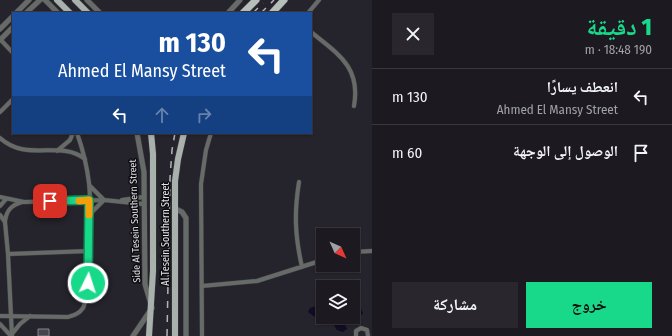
<!DOCTYPE html>
<html lang="ar">
<head>
<meta charset="utf-8">
<style>
	body { margin:0; font-family:"Fira Sans Condensed","Noto Naskh Arabic",sans-serif; background:#29272d; color:#f1f3f6; direction:rtl; height:100vh; display:flex; flex-direction:column; font-size:15px; white-space:nowrap }
	* { box-sizing:border-box; margin:0 }
	p { font-size:13px; color:#a0a1a5 }
	.icon { flex:none; width:22px; height:22px; fill:none; stroke:currentColor; stroke-width:2; stroke-linecap:round; stroke-linejoin:round }
	.map { position:relative; flex:1; overflow:hidden; direction:ltr }
	.side { display:flex; flex-direction:column; background:#1c1a20; width:300px }
	.side>* { flex:none }
	.top-card { position:absolute; left:12px; top:12px; width:300px; height:122px; border-radius:0px; box-shadow:0 1px 3px #0004,0 0 0 1px #3a383e; direction:rtl; background:#1a4fa0; color:#fff; overflow:hidden }
	.needle { width:26px; rotate:135deg }
	.fabs { position:absolute; left:316px; top:228px; display:grid; gap:8px }
	.fabs a { display:grid; place-items:center; width:44px; height:44px; border-radius:0px; background:#1c1a20; box-shadow:0 1px 3px #0004,0 0 0 1px #3a383e; font-size:20px }
	.pin { position:absolute; display:grid; place-items:center; width:34px; height:34px; color:#fff; margin:-17px; border-radius:8px; box-shadow:0 2px 6px #0006 }
	.me { position:absolute; width:44px; margin:-22px; rotate:4deg; stroke-linejoin:round; filter:drop-shadow(0 0 3px #0008) }
	.turn { display:flex; align-items:center; gap:14px; height:84px; padding:0 20px; font-size:18px }
	.turn .icon { width:52px; height:52px; stroke-width:2.5 }
	.turn b { display:block; font-size:28px; line-height:34px }
	.lanes { display:flex; align-items:center; height:38px; padding:0 20px; background:#0003; justify-content:center; gap:20px; direction:ltr }
	.lanes .off { opacity:.35 }
	.round { display:grid; place-items:center; flex:none; width:42px; height:42px; border-radius:0px; background:#29272d }
	.overview { display:flex; align-items:center; justify-content:space-between; height:68px; padding:0 20px }
	h1 { font-size:24px; font-weight:800; line-height:30px; color:#18d989 }
	.cta { display:flex; gap:8px; margin-top:auto; padding:8px 20px }
	.cta a { flex:1; height:46px; border-radius:0px; background:#18d989; color:#111; font-size:16px; font-weight:800; line-height:46px; text-align:center }
	.cta a+a { background:#29272d; color:#f1f3f6 }
	ul { padding:0; list-style:none }
	li { display:flex; align-items:center; gap:12px; height:56px; padding:0 20px; border-top:1px solid #3a383e }
	li div { flex:1 }
	li b { display:block; font-size:15px }
	li em { font-style:normal }
	main { display:flex; flex:1; min-height:0 }
	.map>svg:first-child { display:block }
</style>
</head>
<body>
<main>
<section class="side">
<div class="overview"><div><h1>1 دقيقة</h1><p>190 m · 18:48</p></div><a class="round"><svg class="icon" aria-label="close" viewBox="0 0 24 24"><path d="M6 6l12 12M18 6L6 18"/></svg></a></div>
<ul>
<li><svg class="icon" aria-label="left" viewBox="0 0 24 24"><path d="M17 20v-9H6M10 6l-5 5 5 5"/></svg><div><b>انعطف يسارًا</b><p>Ahmed El Mansy Street</p></div><em>130 m</em></li>
<li><svg class="icon" aria-label="arrive" viewBox="0 0 24 24"><path d="M6 21V4h12l-3 4 3 4H6"/></svg><div><b>الوصول إلى الوجهة</b></div><em>60 m</em></li>
</ul>
<div class="cta"><a>خروج</a><a>مشاركة</a></div>
</section>
<div class="map">
<svg width="372" height="336" viewBox="0 0 372 336">
	<rect width="100%" height="100%" fill="#25232b"/>
	<path fill="#120b23" d="M353,295l1,8 6,4 3,6 -5,6 -2,-3 -5,2 -6,9 3,1 -5,4 -6,-2 -5,-8 -13,-2 -11,-8 2,-4 13,-4v6l-3,3 3,4h30z"/>
	<path fill="#46454d" stroke="#85838c" d="M38,329h11v7h-11z"/>
	<g fill="none" stroke-linecap="round" stroke-linejoin="round">
		<g stroke="#403e45" stroke-width="5">
			<path id="minor" d="M308,13l11,-13
				M311,32c27,22 50,35 43,74
				M0,39l13,14
				M0,112l13,-13
				M0,138c28,25 59,1 85,21
				M57,151l13,-11 3,-7
				M299,182c-5,31 -4,54 3,85
				M0,197l24,5 80,-2 39,4
				M122,200l21,-3
				M0,206l6,-7
				M0,215l5,7 3,32 4,82
				M89,215l15,-15 -14,-14
				M5,222c1,-11 6,-17 17,-20
				M353,252l19,-1
				M8,254l81,-3
				M202,286l55,-5 66,-21
				M0,316l68,1c6,-2 11,-3 15,-9 8,-14 8,-106 6,-125 -2,-17 -6,-33 -12,-50
				M0,324l11,12
				M12,334l8,-10 10,-8
				M202,336l-1,-152 5,-34 5,-17
				M356,336v-5l5,-3 6,2 1,6"/>
		</g>
		<g stroke="#403e45" stroke-width="6">
			<path id="tertiary" d="M45,0l13,13
				M87,0l13,13
				M16,13l13,-13
				M26,13l14,-13
				M228,13l12,-13
				M0,29l13,-13
				M0,40l13,-13
				M176,209l6,3 4,6v118
				M133,336l19,-28 -7,-24 -1,-112 -7,-39"/>
		</g>
		<g stroke="#403e45" stroke-width="7">
			<path id="primary" d="M57,0l13,13
				M75,0l13,13
				M149,336l4,-65v-117l-2,-21
				M175,336v-155l3,-22 6,-26"/>
		</g>
		<g stroke="#403e45" stroke-width="8">
			<path id="trunk" d="M243,13l13,-13
				M272,13l12,-13"/>
		</g>
		<use href="#minor" stroke="#676b68" stroke-width="4"/>
		<use href="#tertiary" stroke="#676b68" stroke-width="5"/>
		<use href="#primary" stroke="#a9b1ac" stroke-width="6"/>
		<use href="#trunk" stroke="#b6bfba" stroke-width="7"/>
		<path stroke="#b4b3b9" stroke-width="1.5" stroke-dasharray="7 7" stroke-linecap="butt" d="M253,13l10,-10
			M261,13l13,-13
			M167,336l3,-158 2,-28 3,-17"/>
	</g>
	<g fill="none" stroke-linecap="round" stroke-linejoin="round">
		<g stroke="#108d59" stroke-width="10">
			<path id="route" d="M50,201l39,-1 -1,83"/>
		</g>
		<use href="#route" stroke="#18d989" stroke-width="7"/>
		<path stroke="#f59e0b" stroke-width="7" d="M79,201l10,-1v15"/>
	</g>
	<g text-anchor="middle" stroke-width="3" stroke-linejoin="round" paint-order="stroke">
		<g font-size="10" fill="#e3e2e7" stroke="#0e0d10">
			<text transform="translate(134 221) rotate(-92)" y="4">Side Al Tesein Southern Street</text>
			<text transform="translate(165 234) rotate(-90)" y="4">Al Tesein Southern Street</text>
		</g>
	</g>
</svg>
<div class="fabs">
<a><svg class="needle" viewBox="-14 -14 28 28"><path d="M0-13l5 13h-10z" fill="#e53935"/><path d="M0 13l5-13h-10z" fill="#a0a1a5"/></svg></a>
<a><svg class="icon" aria-label="layers" viewBox="0 0 24 24"><path d="M12 4l9 5-9 5-9-5zM3 14l9 5 9-5"/></svg></a>
</div>
<div class="pin" style="left:50px;top:201px;background:#d93025"><svg class="icon" aria-label="arrive" viewBox="0 0 24 24"><path d="M6 21V4h12l-3 4 3 4H6"/></svg></div>
<svg class="me" style="left:88px;top:283px" viewBox="-20 -20 40 40"><circle r="17" fill="#18d989" stroke="#fff" stroke-width="3"/><path d="M0-11L8 9 0 5-8 9z" fill="#fff"/></svg>
<div class="top-card">
<div class="turn"><svg class="icon" aria-label="left" viewBox="0 0 24 24"><path d="M17 20v-9H6M10 6l-5 5 5 5"/></svg><div><b>130 m</b>Ahmed El Mansy Street</div></div>
<div class="lanes"><svg class="icon" aria-label="left" viewBox="0 0 24 24"><path d="M17 20v-9H6M10 6l-5 5 5 5"/></svg><svg class="icon off" aria-label="ahead" viewBox="0 0 24 24"><path d="M12 20V5M6 11l6-6 6 6"/></svg><svg class="icon off" aria-label="right" viewBox="0 0 24 24"><path d="M7 20v-9h11M14 6l5 5-5 5"/></svg></div>
</div>
</div>
</main>
</body>
</html>
